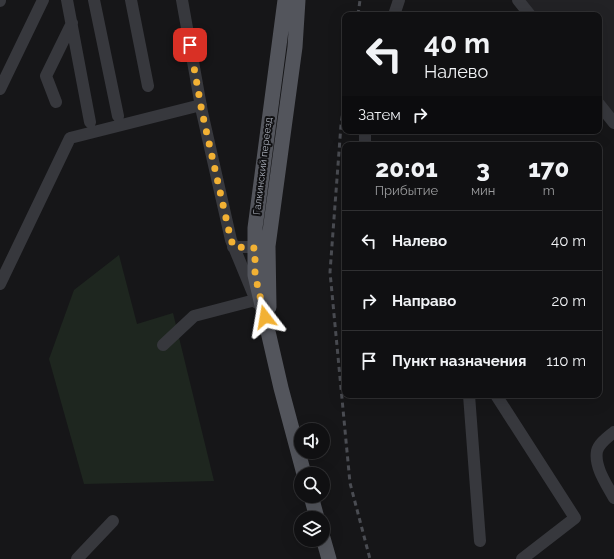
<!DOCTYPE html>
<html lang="ru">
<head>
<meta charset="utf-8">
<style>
	body { margin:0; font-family:Raleway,sans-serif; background:#1e1e20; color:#f1f3f6; height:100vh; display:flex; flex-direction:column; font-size:15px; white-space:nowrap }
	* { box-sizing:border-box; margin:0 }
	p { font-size:13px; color:#9c9d9f }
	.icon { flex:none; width:22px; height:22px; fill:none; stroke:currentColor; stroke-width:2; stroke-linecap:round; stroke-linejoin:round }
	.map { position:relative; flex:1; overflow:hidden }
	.side { position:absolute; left:342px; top:142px; width:260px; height:256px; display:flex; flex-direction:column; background:#101012; border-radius:8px; box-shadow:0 4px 16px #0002,0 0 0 1px #303032 }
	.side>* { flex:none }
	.guide { position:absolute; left:342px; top:12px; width:260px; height:122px; border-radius:8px; box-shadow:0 4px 16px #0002,0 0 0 1px #303032; background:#101012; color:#f1f3f6; overflow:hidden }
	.fabs { position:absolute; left:294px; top:423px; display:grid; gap:8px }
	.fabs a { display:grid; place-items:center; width:36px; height:36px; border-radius:50%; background:#101012; box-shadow:0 4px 16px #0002,0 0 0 1px #303032; font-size:20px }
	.pin { position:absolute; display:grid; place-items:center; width:34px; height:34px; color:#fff; margin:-17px; border-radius:8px; box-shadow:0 2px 6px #0006 }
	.me { position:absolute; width:44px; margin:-22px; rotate:346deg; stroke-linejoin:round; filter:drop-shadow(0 0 3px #0008) }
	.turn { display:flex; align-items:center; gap:14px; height:84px; padding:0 16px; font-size:18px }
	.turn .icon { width:52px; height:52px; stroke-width:2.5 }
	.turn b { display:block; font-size:28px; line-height:34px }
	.then { display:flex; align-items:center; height:38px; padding:0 16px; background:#0003; gap:8px; font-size:15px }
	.eta { display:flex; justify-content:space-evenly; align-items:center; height:68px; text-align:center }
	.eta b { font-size:24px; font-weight:800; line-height:28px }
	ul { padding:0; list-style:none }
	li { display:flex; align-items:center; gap:12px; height:60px; padding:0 16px; border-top:1px solid #303032 }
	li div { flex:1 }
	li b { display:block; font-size:15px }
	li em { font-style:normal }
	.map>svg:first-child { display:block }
</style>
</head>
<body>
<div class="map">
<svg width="614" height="559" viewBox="0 0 614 559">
	<rect width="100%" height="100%" fill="#161618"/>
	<path fill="#222225" d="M523,0h91v115l-15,-19v-81h-64z"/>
	<path fill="#1e261f" d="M119,255l18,69 36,-11 41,168 -130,3 -35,-125 25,-69z"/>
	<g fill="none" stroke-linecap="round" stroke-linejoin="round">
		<path stroke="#37383d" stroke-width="12" d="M67,0l23,122
			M94,0l24,116
			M131,0l17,86
			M182,0l20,112 29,128 26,63
			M518,0l12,15
			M0,1v-1
			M394,15l5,-15
			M0,89l43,-89
			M56,102l-10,-26 26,-53
			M599,104l15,19
			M365,131v14
			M233,247h31
			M0,284l70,-146 131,-33
			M163,345l31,-29 61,-16
			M469,395l11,146
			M496,395l79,123 -53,41
			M614,432c-6,5 -15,11 -17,19 -3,16 10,34 17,47
			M77,559l36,-38"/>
		<path stroke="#53555c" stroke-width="15" d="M285,0l-30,228v47l26,113 23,86
			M269,307l-1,-61 27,-199 3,-47
			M311,496l6,22
			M323,538l6,21"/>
		<path stroke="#4a4c52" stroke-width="3" stroke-dasharray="5 4" stroke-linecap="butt" d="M358,15l2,-15
			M345,98l-4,27 -11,147 20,211 20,76"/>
	</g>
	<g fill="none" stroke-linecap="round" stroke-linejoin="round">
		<path stroke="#f2b134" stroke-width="7" stroke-dasharray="0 12.6" d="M190,45l12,67 29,128 3,7 21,1v27l10,42"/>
	</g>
	<g text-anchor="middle" stroke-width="4" stroke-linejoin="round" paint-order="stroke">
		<g font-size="10" fill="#a8adb8" stroke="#111113">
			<text transform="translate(262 166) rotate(-83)" y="4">Галкинский переезд</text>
		</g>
	</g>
</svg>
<div class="fabs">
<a><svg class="icon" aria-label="sound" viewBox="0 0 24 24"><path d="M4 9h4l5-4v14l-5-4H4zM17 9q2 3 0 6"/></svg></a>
<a><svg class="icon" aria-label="search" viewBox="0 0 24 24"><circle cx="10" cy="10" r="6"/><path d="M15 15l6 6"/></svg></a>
<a><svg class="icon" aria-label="layers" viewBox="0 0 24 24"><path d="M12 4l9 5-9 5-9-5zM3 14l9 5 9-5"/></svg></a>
</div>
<div class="pin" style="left:190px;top:45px;background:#d93025"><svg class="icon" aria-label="arrive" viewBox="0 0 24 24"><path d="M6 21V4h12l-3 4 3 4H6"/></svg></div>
<svg class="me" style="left:265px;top:317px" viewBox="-20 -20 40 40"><path d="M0-17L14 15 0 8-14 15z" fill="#f2b134" stroke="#fff" stroke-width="4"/></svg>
<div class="guide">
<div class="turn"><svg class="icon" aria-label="left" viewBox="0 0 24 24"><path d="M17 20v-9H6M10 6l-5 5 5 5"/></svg><div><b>40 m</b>Налево</div></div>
<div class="then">Затем<svg class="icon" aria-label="right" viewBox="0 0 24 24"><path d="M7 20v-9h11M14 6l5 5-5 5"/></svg></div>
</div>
<section class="side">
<div class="eta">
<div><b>20:01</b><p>Прибытие</p></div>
<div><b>3</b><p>мин</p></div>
<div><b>170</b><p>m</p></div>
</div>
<ul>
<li><svg class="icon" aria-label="left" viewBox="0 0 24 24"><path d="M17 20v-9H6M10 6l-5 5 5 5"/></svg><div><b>Налево</b></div><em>40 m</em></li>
<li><svg class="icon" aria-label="right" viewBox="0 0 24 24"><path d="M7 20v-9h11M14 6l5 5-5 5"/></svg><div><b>Направо</b></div><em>20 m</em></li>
<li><svg class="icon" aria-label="arrive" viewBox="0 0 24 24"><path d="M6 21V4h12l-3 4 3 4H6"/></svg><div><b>Пункт назначения</b></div><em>110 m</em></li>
</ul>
</section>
</div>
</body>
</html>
